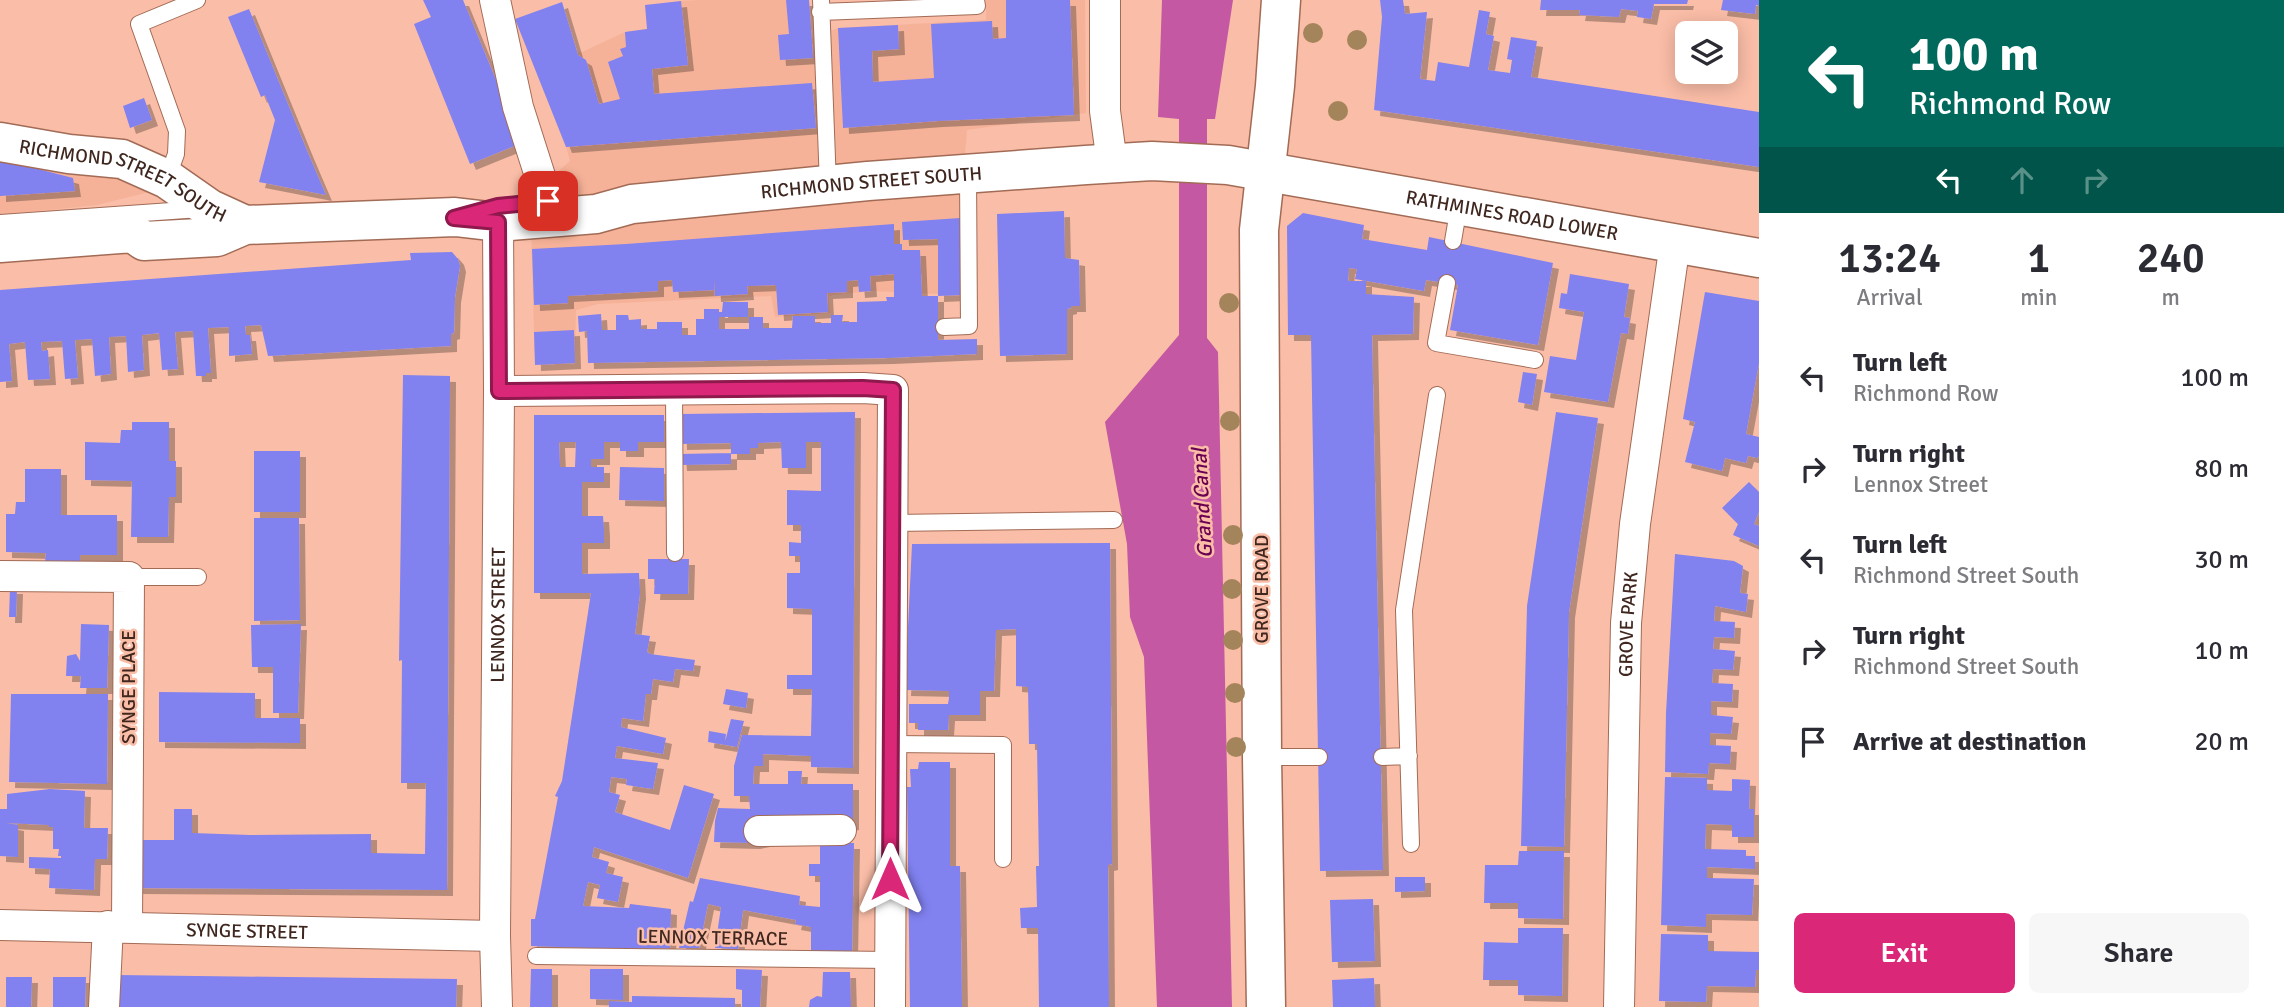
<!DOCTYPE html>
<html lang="en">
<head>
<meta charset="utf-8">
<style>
	body { margin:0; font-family:Signika,sans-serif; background:#f7f7f7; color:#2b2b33; height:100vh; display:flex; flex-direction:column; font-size:26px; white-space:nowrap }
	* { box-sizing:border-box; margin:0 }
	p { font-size:23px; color:#7c7c81 }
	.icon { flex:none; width:38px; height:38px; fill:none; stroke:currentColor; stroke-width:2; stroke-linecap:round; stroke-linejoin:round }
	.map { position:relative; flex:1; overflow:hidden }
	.side { display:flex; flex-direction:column; background:#fff; width:525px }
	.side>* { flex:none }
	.guide { background:#00695c; color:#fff; overflow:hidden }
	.controls { position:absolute; left:1675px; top:21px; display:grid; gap:14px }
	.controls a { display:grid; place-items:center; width:63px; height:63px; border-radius:10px; background:#fff; box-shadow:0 4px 18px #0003; font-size:35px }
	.pin { position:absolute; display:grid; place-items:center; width:60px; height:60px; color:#fff; margin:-30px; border-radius:14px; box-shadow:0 4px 10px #0006 }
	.me { position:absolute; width:77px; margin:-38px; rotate:0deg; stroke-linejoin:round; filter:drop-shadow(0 0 5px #0008) }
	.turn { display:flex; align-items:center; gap:24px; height:147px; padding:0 35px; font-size:32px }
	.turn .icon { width:91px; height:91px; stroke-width:2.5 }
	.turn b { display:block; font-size:49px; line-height:60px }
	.lanes { display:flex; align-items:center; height:66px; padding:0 35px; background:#0003; justify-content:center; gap:35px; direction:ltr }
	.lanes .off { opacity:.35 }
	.eta { display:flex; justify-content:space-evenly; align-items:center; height:119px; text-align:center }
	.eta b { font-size:42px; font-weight:600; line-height:49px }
	.cta { display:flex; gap:14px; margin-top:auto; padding:14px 35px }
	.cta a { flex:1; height:80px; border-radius:10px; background:#db2777; color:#fff; font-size:28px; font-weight:600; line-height:80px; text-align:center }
	.cta a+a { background:#f7f7f7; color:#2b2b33 }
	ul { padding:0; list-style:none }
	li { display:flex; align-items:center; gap:21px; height:91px; padding:0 35px }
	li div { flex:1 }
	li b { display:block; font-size:26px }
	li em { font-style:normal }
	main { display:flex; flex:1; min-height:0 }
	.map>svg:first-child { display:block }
</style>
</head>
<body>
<main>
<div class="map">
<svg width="1759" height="1007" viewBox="0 0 1759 1007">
	<defs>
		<filter id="shadow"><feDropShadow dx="6" dy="6" stdDeviation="0" flood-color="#0004"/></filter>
	</defs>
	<rect width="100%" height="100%" fill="#fabda7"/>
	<path fill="#f6b298" d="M699,0h110l3,38 26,-10 148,-8v-20h99l1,113 -119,17 -7,88v77l-89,-4 -38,4 -4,2 1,16 -55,4 -4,-21 -173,8 -22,6 -1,53 -40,2 -5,-169 40,-35 -30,-111 42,2 43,-20 22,-3 34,-28z
		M0,149l128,31 21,12 -52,13 -97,10z"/>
	<path fill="#c458a2" d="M1162,0h71l-18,119h-8v219l11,14 14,655h-75l-13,-350 -14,-40 -3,-73 -22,-122 74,-87v-216l-21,-2z"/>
	<path fill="#8181f0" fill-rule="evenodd" filter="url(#shadow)" d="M423,0h40l59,143 -52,21 -56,-140 17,-7z
		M786,0h23l4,58 -33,2 -2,-25 11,-1z
		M1006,0h64l4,115 -137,6 -94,7 -5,-100 60,-3 1,24 -27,2 1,31 61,-4 -3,-54 61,-3 1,18 13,-1z
		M1380,0h23l2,14 22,-2 -7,67 15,2 3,-19 31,5 10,-57 11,2 -4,22 8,2 -6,34 22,3 2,-13 -5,-1 4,-22 26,4 -6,36 228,35v55l-385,-57 8,-93z
		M1541,0h147l-1,4h-33l-3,15 -14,-2 1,-6 -17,-2 -2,8 -40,-2 1,-5h-40z
		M1723,0h36v6l-3,-1 -1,9 -34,-4z
		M681,1l7,64 -36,4 2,25 158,-11 4,45 -250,19 -51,-128 47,-17 16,53 8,5 13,44 21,-5 -12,-37 15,-6 -3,-7 6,-2 -1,-15 22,-3 -2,-24z
		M249,9l59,144 18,42 -67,-13 16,-62 -10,-25 -4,2 -33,-80z
		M144,98l8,22 -22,8 -7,-22z
		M3,160l70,18 2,13 -75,5v-34z
		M1064,211l1,47 14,2 1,46h-9v2l-4,1v45l-67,2 -3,-142z
		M1303,213l61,12 -2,14 65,11 2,-13 124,26 -15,82 -88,-15 8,-45 -32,-5 -2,11 -69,-12 2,-10 -8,-1 -1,13h18v13l48,3 -1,37 -41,1 11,535 -63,1 -9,-536h-23l-1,-109z
		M960,218v77l-22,1v-57l-35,1 -1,-18z
		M894,224v20h8v6h18l2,46h16v44l39,-1v15l-89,4 -300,5 -1,-32 -8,1 -1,-16 23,-2 1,16h14v-15h12l1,5 12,-1v10h16v-7h25v13h14v-16h8v-10h15v3h3l1,-10h25v15h-29v12h30v-12h14v11h29l1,-12h22v7h16v-8h12l-1,7h15v-20l30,-1 -1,-4h8v-23l-24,2 1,15 -12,1 -1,-12 -11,1v11l-20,1 1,19 -50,3 -2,-30 -29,1 1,8 -33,2 -1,-18v12l-41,2 -1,-12 -14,1v10l-90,5v7l-34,2 -2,-56 94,-5z
		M452,252l6,7 2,7 -5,31 -1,36 -3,1v12l-183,10 -7,-31 -16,1 1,9h4l2,19 -23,2v-29l-21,1 3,45h-5v3h-10l-3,-45 -18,1 3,37 -16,1 -3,-37 -17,2 2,35 -16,2 -2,-36 -17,1 2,37 -16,2 -3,-37 -17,1 3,38 -13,1 -3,-38 -21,1 1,9 6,-1 2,29 -22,1 -3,-38 -16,2 3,37 -12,1v-92l411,-30 -1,-7z
		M1570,274l59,10 -5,33 6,1 -2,16 -7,-1 -13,69 -64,-10 6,-36 26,4 8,-48 -25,-4 2,-15 6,1z
		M1705,292l54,9v62l-13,71 13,3v19l-2,2 -9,-2 -2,7 -21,-5 -3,13 -37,-9 10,-40 -12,-3z
		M574,330l1,33 -40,2 -1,-33z
		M1523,372l14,2 -5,31 -14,-3z
		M403,375l47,1 -3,514 -314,-2v-48h41v-31h18v24l58,2 121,-1v19l54,1 1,-71h-25l1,-123 -3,1z
		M855,412l-2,356 -42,-1v-11l-48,-2v12h-9l-1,18h35v-13h14l-1,13h52v40l-99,19 -40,-1 1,-21 3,-13 32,1 -1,-13h-15v-30l8,-31 69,1 1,-47h-25v-14h25v-66l-25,-1v-35h13v-17h-11v-14l12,1v-18h-14v-35l34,1v-49h-15v26h-24l-1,-26 -23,1v5h-8v6h-19v-11l-50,1 -1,-30z
		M1556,412l42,6 -29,194 -5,235 -43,-1 6,-240z
		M534,415h130v27h-26v9h-18v-9h-16v17h-13v8h13v15h-22v34h21l1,14v13h-22v31l57,-1 1,20 -5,41 15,2 -3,16 3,2 45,6 -2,11 -18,-2 -2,13 -20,-3 -2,15h-5l-3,27 -21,-3 -1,9 45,11 -3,16 -46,-8 -2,12 43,5 -5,26 -27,-4 1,-6 -16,-2 -2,15 11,3 -5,17 55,18 14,-45 30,9 -26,84 -94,-31 -2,10 17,5 -3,11 17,4 -5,25 -21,-4 3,-13 -12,-3 -5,24 46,2 1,-4 41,5 -1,39 -51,1 -88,-3v-27h4l23,-122 -3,-1 7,-15 29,-188h-57zM559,442h17l-1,25h-15z
		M132,422h37v39h7v36h-7l-1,40h-37l1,-56 -47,-1v-38l35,1 1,-13h11z
		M254,451h46v61h-46z
		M731,453v11l-50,1 -1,-11z
		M620,467l44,1v33l-45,-1z
		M25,469h36v46h56v40h-37v7h-35l1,-9 -40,-1v-38h9l1,-12h9z
		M1749,482l10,10v20l-5,12 5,2v20l-26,-11 5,-11 -16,-16z
		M254,518h45l1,102 -46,1z
		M1110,543l2,321 -4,1 1,142h-70l-1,-79h-17l-1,-20 17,-1 -1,-41h3l-2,-122h-8l-1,-57 -12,-1v-57l-20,1 -2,61h-14v24h-31l-1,15h-30v-7h-9v-19h39l1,-6v-7l-44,-1 7,-146z
		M1675,554l59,7 9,5 -3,27 8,1 -2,18 -31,-6 -1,15 21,1 -1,16 -20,-1 -1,12 22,2 -2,19 -20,-1 -1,14 21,1 -1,18 -21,-1v14l22,2 -2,17 -21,-1v12l21,1 -1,18 -21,-1 -1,11 -43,-2 1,-59z
		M648,559h41l-1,35h-34l1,-15h-7z
		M10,588h7l-1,29h-7z
		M81,624l28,1 -2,63h-27l1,-12h-15l1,-20 9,-2 4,7z
		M301,624l-3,89h-25v-46h-21l-1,-42z
		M726,689l22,4 -2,15 -23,-4z
		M159,692l96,1v25h45v25l-141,-1z
		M11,694h97l-1,90 -98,-2z
		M731,719l13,2 -7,26 -29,-5 1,-11 17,3 -1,8z
		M919,762h31v104h10l2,141h-52l-3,-220h4l-1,-18h8z
		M1665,777l42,1v12l25,1v-12l18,1 -1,29h5v28h-22v-12l-26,-1 -1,25 41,1v6h9v13l-48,-2v11l47,1 -2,36 -46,-1v13l-45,-2z
		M50,789l35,2 -1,37h24l-1,31h-12l-1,31 -45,-2 1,-19 -21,-1v-11l32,1v-2h-3l1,-7h-6v-22h-4v-2l-43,-2 12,2v32l-18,-1v-47h7v-15z
		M820,843h34l-2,109 -41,-1v-24l-16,-3 1,-4 -53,-10 -5,39 -23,-1 6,-41 -13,-3 -9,44h-20l11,-47 3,1 7,-24 100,18 -1,9 21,2v-31h-11v-12h11z
		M1519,851h45l-1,68 -45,-1v-15h-34l1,-38h33z
		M1395,877h30v14l-30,1z
		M1373,899l2,62 -43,1 -2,-62z
		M1518,928h45l-1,68 -44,-1v-15h-35l1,-38 34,1z
		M1661,934l47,1v16l51,1v18h-3l-1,17 -48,-1 -1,16 -47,-1z
		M531,969h21v38h-22z
		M590,969h33v31l-33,-1z
		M736,969l26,1 -2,37h-18v-17l-6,-1z
		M823,972h27l1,35h-42l1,-7 7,-4 5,1z
		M116,975l341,4 -1,28h-341z
		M6,977h26l-1,30h-25z
		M53,977h33l-1,30h-32z
		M1374,978l1,29h-42l-1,-27z
		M632,996l103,2v9h-126v-6l23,1z"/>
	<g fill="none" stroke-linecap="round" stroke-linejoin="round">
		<g stroke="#a26b56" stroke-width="18">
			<path id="lane" d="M821,0l7,185
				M820,12l157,-6 -1,-6
				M167,179l9,-25 1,-23 -38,-107 58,-24
				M0,223l200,-14
				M1453,241l6,-35
				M1447,283l-11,60 99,17
				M944,327l25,-1 -1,-152
				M674,389l1,164
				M893,523l221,-3
				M129,577h69
				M891,744l112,1v114
				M1262,757h57
				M1382,757l27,-1
				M1411,844l-7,-234 33,-215
				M536,956l354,4"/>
		</g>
		<g stroke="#a26b56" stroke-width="32">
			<g id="street">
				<path d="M495,0l23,107 30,94"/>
				<path d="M1105,0v111l7,52"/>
				<path d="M499,391l364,-3 30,2 -3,617"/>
				<path d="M0,576l129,1 -2,350"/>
				<path d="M759,831l82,-1"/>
				<path id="s1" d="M0,925l495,11"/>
				<path d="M104,1007l4,-81"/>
				<path id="s2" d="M497,1007l-2,-71 4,-545 -1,-169"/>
				<path id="s3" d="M1619,1007l7,-384 9,-99 40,-281"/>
			</g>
		</g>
		<g stroke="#a26b56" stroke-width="41">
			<g id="secondary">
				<path id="s4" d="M0,142l69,12 53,5 45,20 43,30 35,16"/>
				<path id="s5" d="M0,243l133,-10 11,8 73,-4 28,-12 210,-8 43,5 98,-8 36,-10 236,-23 218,-16 66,-4 76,4 531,93"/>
				<path d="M1266,1007l-4,-250 -3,-527 16,-144 6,-86"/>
			</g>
		</g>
		<use href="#lane" stroke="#fff" stroke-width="16"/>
		<use href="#street" stroke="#fff" stroke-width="30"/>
		<use href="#secondary" stroke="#fff" stroke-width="38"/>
	</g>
	<g fill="#a4845b">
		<circle cx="1313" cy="33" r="10"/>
		<circle cx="1357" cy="40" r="10"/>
		<circle cx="1338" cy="111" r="10"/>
		<circle cx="1229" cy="303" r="10"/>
		<circle cx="1230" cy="421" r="10"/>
		<circle cx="1233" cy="535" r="10"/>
		<circle cx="1232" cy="589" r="10"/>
		<circle cx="1233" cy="640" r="10"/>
		<circle cx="1235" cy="693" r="10"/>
		<circle cx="1236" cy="747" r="10"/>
	</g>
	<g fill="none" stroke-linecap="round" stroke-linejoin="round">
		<g stroke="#8e194d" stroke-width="18">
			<path id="route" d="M548,201l-50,5 -44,12 44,4 1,169 364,-3 30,2 -3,489"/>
		</g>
		<use href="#route" stroke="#db2777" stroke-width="12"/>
	</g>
	<g text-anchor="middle" stroke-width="5" stroke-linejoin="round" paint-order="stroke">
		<g font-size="19" fill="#3f271f" stroke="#fabda7">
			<text dy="7" stroke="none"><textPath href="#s4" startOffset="131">RICHMOND STREET SOUTH</textPath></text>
			<text dy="7" stroke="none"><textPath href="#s5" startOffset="880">RICHMOND STREET SOUTH</textPath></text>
			<text dy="7" stroke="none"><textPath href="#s5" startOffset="1526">RATHMINES ROAD LOWER</textPath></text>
			<text transform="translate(1261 589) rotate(-90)" y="7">GROVE ROAD</text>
			<text dy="7" stroke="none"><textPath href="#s2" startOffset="392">LENNOX STREET</textPath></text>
			<text dy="7" stroke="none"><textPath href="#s3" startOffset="383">GROVE PARK</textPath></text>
			<text transform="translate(128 687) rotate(-90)" y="7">SYNGE PLACE</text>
			<text dy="7" stroke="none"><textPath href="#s1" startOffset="247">SYNGE STREET</textPath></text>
			<text transform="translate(713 937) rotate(1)" y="7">LENNOX TERRACE</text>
		</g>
		<g font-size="21" font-style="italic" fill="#6a0052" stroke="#fabda7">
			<text transform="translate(1202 503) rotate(-93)" y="7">Grand Canal</text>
		</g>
	</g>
</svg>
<div class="controls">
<a><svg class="icon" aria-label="layers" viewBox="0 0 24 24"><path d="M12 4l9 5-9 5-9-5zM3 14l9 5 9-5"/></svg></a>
</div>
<div class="pin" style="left:548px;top:201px;background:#d93025"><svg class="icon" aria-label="arrive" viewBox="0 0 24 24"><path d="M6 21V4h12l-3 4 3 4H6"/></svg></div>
<svg class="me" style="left:890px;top:879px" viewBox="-20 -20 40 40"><path d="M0-17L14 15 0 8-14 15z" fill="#db2777" stroke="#fff" stroke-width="4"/></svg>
</div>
<section class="side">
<div class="guide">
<div class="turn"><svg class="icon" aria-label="left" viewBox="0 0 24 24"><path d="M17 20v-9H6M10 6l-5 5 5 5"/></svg><div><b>100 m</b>Richmond Row</div></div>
<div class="lanes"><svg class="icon" aria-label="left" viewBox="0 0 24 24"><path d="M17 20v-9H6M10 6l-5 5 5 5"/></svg><svg class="icon off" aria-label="ahead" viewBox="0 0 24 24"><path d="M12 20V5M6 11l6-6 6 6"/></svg><svg class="icon off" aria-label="right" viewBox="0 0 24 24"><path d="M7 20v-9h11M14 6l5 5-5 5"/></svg></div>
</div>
<div class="eta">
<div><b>13:24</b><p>Arrival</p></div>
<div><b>1</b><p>min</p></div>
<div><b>240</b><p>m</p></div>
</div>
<ul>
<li><svg class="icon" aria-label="left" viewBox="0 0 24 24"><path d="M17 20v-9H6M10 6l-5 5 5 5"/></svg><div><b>Turn left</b><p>Richmond Row</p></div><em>100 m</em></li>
<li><svg class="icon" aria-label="right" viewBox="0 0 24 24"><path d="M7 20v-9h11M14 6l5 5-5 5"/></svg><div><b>Turn right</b><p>Lennox Street</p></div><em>80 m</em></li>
<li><svg class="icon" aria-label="left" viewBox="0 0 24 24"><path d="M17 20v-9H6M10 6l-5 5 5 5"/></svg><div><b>Turn left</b><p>Richmond Street South</p></div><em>30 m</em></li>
<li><svg class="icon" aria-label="right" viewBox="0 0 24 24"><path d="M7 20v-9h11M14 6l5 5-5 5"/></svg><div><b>Turn right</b><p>Richmond Street South</p></div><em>10 m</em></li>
<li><svg class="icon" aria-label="arrive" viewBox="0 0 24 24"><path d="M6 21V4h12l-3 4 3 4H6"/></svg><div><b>Arrive at destination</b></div><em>20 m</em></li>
</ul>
<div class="cta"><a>Exit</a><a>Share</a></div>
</section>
</main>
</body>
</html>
